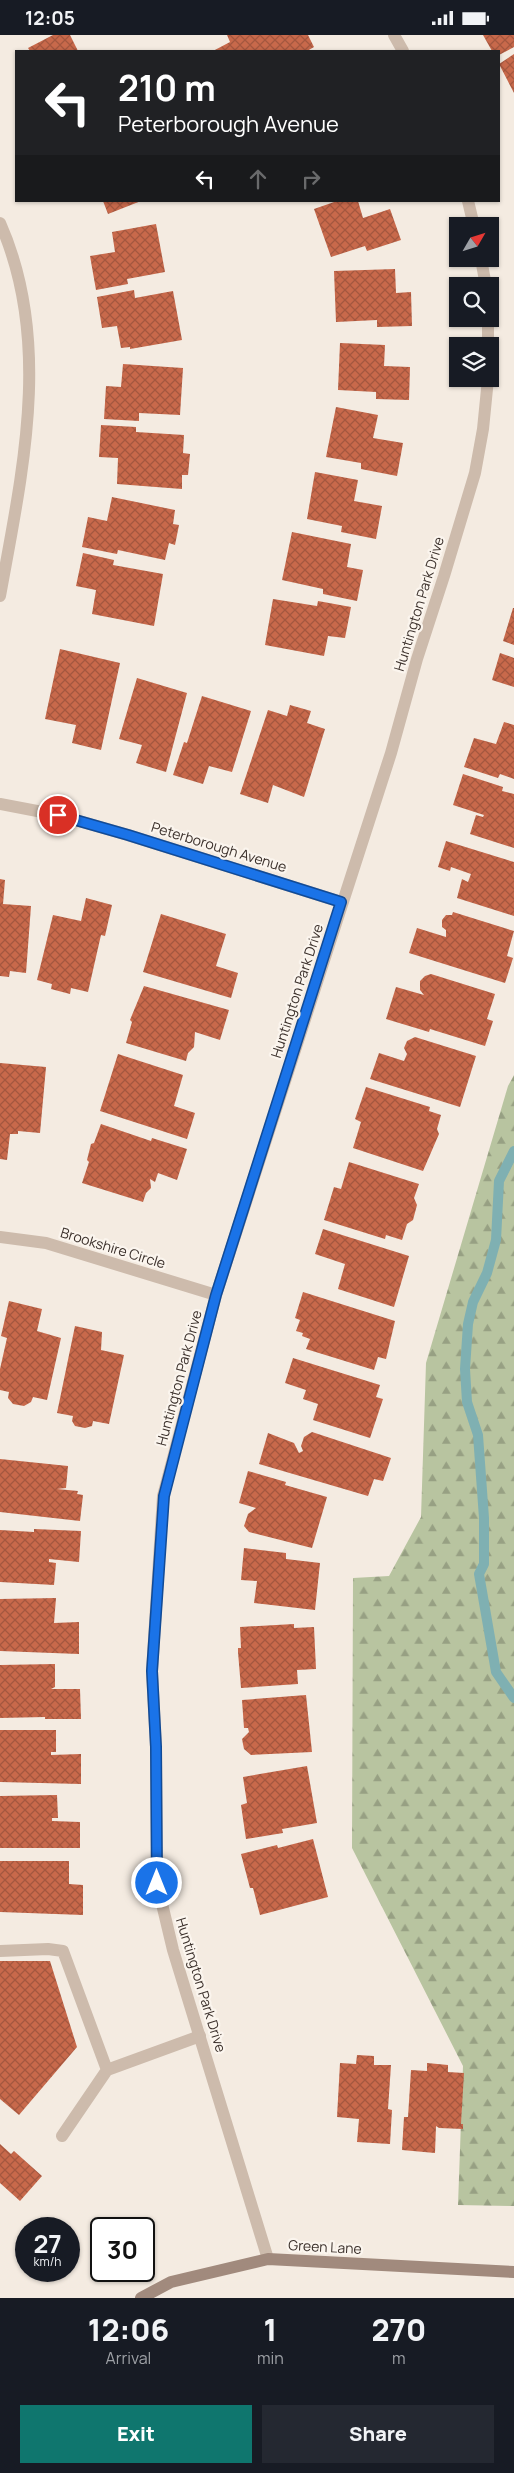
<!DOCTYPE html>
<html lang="en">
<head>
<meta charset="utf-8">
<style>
	body { margin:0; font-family:Manrope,sans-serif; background:#242831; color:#f1f3f6; height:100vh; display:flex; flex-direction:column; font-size:19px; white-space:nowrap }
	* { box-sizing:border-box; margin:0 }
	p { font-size:16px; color:#9ea1a6 }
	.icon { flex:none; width:28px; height:28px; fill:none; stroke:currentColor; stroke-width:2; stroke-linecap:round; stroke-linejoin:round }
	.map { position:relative; height:2263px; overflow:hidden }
	.side { display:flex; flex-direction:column; background:#171b24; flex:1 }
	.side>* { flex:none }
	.guide { position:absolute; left:15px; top:15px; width:485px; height:152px; border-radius:0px; box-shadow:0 1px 4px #0004; background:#202124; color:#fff; overflow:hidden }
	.needle { width:32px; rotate:51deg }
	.controls { position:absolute; left:449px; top:182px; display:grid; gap:10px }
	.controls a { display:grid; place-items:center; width:50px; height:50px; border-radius:0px; background:#171b24; box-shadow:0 1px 4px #0004; font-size:25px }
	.speed { position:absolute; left:15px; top:2182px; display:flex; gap:10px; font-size:25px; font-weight:700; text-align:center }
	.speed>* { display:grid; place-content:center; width:65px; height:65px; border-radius:50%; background:#171b24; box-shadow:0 1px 4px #0004; line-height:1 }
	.speed small { font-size:12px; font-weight:400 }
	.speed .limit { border:2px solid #111; border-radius:8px; background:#fff; color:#111 }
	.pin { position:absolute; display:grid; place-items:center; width:42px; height:42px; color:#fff; margin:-21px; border:2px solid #fff; border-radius:50%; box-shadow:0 1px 5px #0007 }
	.me { position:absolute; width:55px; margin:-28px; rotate:0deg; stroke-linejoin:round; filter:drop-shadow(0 0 4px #0008) }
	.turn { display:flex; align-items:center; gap:18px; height:105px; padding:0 20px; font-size:22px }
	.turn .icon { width:65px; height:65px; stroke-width:2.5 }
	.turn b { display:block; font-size:35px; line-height:42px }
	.lanes { display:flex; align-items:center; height:48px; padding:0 20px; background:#0003; justify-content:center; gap:25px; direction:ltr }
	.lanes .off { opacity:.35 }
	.eta { display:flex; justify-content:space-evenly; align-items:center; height:85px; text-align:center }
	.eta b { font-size:30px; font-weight:800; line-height:35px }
	.cta { display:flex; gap:10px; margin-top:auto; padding:10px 20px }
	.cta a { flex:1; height:58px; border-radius:0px; background:#0f766e; color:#fff; font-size:20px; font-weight:800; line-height:58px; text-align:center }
	.cta a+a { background:#242831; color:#f1f3f6 }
	.status { display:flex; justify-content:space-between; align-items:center; height:35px; padding:0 25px; background:#171b24; direction:ltr }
	.status svg { height:14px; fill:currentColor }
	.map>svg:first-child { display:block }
</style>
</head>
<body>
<div class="status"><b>12:05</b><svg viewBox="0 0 49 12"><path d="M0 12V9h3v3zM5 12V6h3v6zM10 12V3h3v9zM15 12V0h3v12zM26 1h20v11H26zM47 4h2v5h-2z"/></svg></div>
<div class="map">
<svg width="514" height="2263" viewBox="0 0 514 2263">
	<defs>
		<pattern id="forest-firs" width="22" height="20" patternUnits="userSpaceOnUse" patternTransform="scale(1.25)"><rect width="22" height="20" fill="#b8c4a0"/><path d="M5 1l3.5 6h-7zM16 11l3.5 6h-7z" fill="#97a083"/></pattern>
		<pattern id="building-cross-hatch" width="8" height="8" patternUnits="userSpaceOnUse" patternTransform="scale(1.25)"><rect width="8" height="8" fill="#c8694b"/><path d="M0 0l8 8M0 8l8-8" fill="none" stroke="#a4573f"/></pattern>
	</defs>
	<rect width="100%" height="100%" fill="#f4ebe1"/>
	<path fill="url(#forest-firs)" d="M514,1040v1131l-56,-1 5,-139 -111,-218 1,-270 36,-2 32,-59 5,-154 82,-277z"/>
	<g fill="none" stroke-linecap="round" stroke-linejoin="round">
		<path stroke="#7fb0b2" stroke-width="10" d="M514,1116l-15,30 -3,59 -9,33 -14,29 -5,22 -3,45 2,33 11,33 6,83v46l-5,10 17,98 18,26"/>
	</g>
	<path fill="url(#building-cross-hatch)" d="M53,0h17l8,16h-48l-2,-3z
		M227,0h81l6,12 -7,4h-94l17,-9z
		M483,0h31v12l-15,8v-4h-7z
		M514,19v39l-15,-29z
		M103,166h38l-33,13z
		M337,166h21l5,17 27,-9 11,31 -34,11 -2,-5 -34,11 -17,-48z
		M156,189l9,48 -38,7 1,5 -32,6 -6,-34 25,-4 -3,-20z
		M395,234l1,24 15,-1 1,34 -35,1v-7l-41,2 -2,-51z
		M134,255l1,8 38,-7 9,49 -52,9v-2l-9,1 -4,-22 -15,2 -5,-31z
		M340,308l45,2 -1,21 26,1 -1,33 -33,-1v-7l-38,-2z
		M123,329l60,4 -3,47 -41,-2v8l-35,-2 2,-33 15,1z
		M336,372l42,8 -5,23 30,5 -6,33 -36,-7v-6l-35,-6z
		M101,390l35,2v5l48,3 -1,18 7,1 -2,21h-6v14l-65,-5 1,-26 -19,-1z
		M315,437l43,8 -4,21 28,5 -6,33 -35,-7 1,-6 -35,-7z
		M112,462l63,13 -2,14 6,1 -4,20 -6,-2 -4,17 -47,-10 -1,4 -35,-7 6,-30 19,4z
		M292,497l59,12 -4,23 16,3 -6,31 -34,-7v-5l-41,-9z
		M83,518l31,7 -1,5 50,9 -9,52 -62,-12 4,-24 -20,-4z
		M273,564l44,7 1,-5 33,6 -6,31 -17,-2 -4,20 -59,-11z
		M513,573h1v37l-11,-4z
		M60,614l60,14 -19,87 -29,-7 4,-18 -31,-6z
		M500,618l14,5v29l-22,-7z
		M137,643l50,15 -21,79 -30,-9 6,-18 -23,-6z
		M202,661l49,15 -19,61 -23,-6 -6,18 -30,-9 11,-33 3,1z
		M290,670l21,6 -4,12 18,6 -21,68 -31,-12 -5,18 -28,-9 28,-84 19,6z
		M504,687l10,3v54l-14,-5 -2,4 -34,-11 10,-29 22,6z
		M463,739l40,13 -1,4 12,3v54l-44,-14 6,-19 7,2 1,-2 -31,-10z
		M446,806l68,21v54l-57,-18 5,-19 6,3 3,-8 -20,-7 -1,4 -12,-4z
		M0,844l5,1 -2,24 28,2 -5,67 -16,-2 -1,6 -9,-1z
		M86,863l26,7 -7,31 -4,-1 -13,57 -17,-4 -1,6 -19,-5 1,-5 -15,-4 16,-65 28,6z
		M453,877l61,19 -7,25 6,2 -8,25 -96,-30 8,-25 29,9v-7l-4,-3v-7l4,-5h6z
		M161,879l65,20 -10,32 22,7 -7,25 -88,-26z
		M431,939l64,20 -8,25 6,2 -8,25 -55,-17 -1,3 -43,-13 10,-32 28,8 -4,-5v-9l5,-5z
		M144,951l85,24 -9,30 -25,-8 -1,15 -6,6 -2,8 -60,-18 6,-21 -2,-2z
		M415,1002l61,19 -16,51 -90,-28 9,-26 25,8 3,-7 -3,-6 3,-7z
		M118,1019l65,21 -9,31 21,7 -8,26 -87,-28z
		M0,1028l46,4 -6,66 -22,-2v3h-8l-3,26 -7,-1z
		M366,1052l64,20 -1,4 12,4 -4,14 2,5 -16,37 -70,-23 8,-26 -6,-3z
		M101,1089l50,17 1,-3 35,11 -10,31 -19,-7 -3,9 -5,-3 1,9 -5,5 -3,9 -61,-19 7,-21 -2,-2 4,-16 3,-1z
		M349,1127l70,22 -5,14 3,7 -4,15 -6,4 -5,16 -16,-5 -1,4 -61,-19 10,-33 7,2z
		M323,1194l86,27 -15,51 -56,-18 7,-25 -30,-10z
		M303,1257l92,29 -9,38 -8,-2 -4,13 -68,-21 4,-10 -8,-3 1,-3 -7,-2 4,-11 -5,-2z
		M9,1266l33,8 -5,22 24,7 -14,62 -14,-3 -2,5 -7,4 -11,-2 -5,-6 1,-6 -9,-2v-21l7,-31 -6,-2z
		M75,1291l27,6 -1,18 23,5 -15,69 -16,-3 -1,5 -7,2 -10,-2 -3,-5 1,-5 -16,-3z
		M293,1323l87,27 -4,12 7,2 -13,39 -57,-18 5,-16 -15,-5 3,-9 -21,-7z
		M312,1397l79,26 -8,23 -9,-2 -6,17 -109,-32 9,-31 26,10 5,10 4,-2 -2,-5 3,-9z
		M0,1424l68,7 -2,22 -9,1 21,2 -1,3 6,1 -3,26 -80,-9z
		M248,1436l38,11 -1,3 42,12 -15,51 -63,-16 -5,-6 4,-12 8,-6 -17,-5z
		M34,1494l47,2 -2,31 -30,-3v3l7,1 -2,22 -54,-3v-52l34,2z
		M244,1513l42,5v6l34,4 -5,47 -61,-7 3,-22 -16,-1z
		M56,1563l-2,25 25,-1v32l-79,-3v-52z
		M294,1589v4l20,-1 2,42 -19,1 1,14 -57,4 -3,-36v-4h3l-1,-21z
		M55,1629v23l-4,2h29l1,30h-36v-2l-45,1v-53z
		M306,1660l6,57 -61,3 -7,-6 -2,-10 7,-7 -1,-4h-4l-2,-28z
		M0,1695h56v22h-5v3l30,-1v30l-81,-2z
		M307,1731l10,57 -35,6 1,4 -37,6 -5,-34 6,-2 -4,-26z
		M57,1760l1,23h-6v3l28,1v26h-80v-52z
		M313,1804l15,58 -68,18 -7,-27h-3l-9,-34 36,-9 1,3z
		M0,1826h69v23l14,1v30l-83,-3z
		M0,1926h50l27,86 -58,68 -19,-16z
		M357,2020l17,1v9h17l-3,44 4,1 -2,34 -33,-2 2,-23 -22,-2 3,-54 16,1z
		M427,2028l21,2v7l16,1 -3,51h2v5l-24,-1 -3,-2 -1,27 -33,-3 2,-33h4l3,-47 16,1z
		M0,2109l11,10 3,-3 28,25 -22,25 -20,-18z"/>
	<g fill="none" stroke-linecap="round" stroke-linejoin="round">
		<path stroke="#cdbbac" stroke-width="12" d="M0,1916l48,-2 15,2 44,119 93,-34
			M62,2101l45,-66"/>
		<path stroke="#cdbbac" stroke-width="12" d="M394,0l9,16
			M468,166l6,25
			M0,188c53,119 22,251 0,373
			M481,224l5,27
			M488,284v27
			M0,769l58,11 70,20 213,67
			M0,1202l46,6 170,52
			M268,2224l-95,-309 -16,-67 -1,-135 -4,-77 11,-175 53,-201 175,-542 26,-94 27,-83 31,-103 8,-44 5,-50"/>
		<path stroke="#a18a7d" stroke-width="12" d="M141,2263l30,-16 97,-23 246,13"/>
	</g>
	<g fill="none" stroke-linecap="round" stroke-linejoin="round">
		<g stroke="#114b97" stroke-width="12">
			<path id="route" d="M58,780l70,20 213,67 -125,393 -52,201 -12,175 4,76 1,136"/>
		</g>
		<use href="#route" stroke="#1a73e8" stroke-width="9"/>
	</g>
	<g text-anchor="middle" stroke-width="4.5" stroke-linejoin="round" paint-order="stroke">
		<g font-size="14" fill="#3b302b" stroke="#fbf5ee">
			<text transform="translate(419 569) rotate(-73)" y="5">Huntington Park Drive</text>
			<text transform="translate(219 812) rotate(17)" y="5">Peterborough Avenue</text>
			<text transform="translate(297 956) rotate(-72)" y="5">Huntington Park Drive</text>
			<text transform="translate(113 1213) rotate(17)" y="5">Brookshire Circle</text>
			<text transform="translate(179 1343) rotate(-75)" y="5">Huntington Park Drive</text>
			<text transform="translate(201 1950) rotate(73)" y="5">Huntington Park Drive</text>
			<text transform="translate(325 2212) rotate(3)" y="5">Green Lane</text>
		</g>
	</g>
</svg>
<div class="controls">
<a><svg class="needle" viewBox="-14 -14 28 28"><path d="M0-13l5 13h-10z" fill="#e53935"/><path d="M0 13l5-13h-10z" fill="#9ea1a6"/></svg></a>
<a><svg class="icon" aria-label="search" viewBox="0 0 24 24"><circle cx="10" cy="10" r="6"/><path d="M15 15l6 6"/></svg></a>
<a><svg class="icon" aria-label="layers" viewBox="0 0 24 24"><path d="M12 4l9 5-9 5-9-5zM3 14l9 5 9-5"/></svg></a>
</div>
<div class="speed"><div>27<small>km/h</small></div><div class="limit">30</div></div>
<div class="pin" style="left:58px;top:780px;background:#d93025"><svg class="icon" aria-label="arrive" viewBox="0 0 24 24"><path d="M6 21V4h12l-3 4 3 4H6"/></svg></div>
<svg class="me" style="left:157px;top:1848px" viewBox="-20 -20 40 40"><circle r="17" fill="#1a73e8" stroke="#fff" stroke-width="3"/><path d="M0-11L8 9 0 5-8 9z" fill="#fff"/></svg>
<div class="guide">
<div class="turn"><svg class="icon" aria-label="left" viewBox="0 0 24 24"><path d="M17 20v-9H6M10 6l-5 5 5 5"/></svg><div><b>210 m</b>Peterborough Avenue</div></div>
<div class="lanes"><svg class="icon" aria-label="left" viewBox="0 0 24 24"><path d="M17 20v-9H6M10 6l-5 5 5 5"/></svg><svg class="icon off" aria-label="ahead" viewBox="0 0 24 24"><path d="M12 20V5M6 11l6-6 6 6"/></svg><svg class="icon off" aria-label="right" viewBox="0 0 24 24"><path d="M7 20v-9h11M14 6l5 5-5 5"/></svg></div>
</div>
</div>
<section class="side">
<div class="eta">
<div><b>12:06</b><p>Arrival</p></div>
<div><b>1</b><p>min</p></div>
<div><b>270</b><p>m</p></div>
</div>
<div class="cta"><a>Exit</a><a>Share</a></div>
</section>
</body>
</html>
